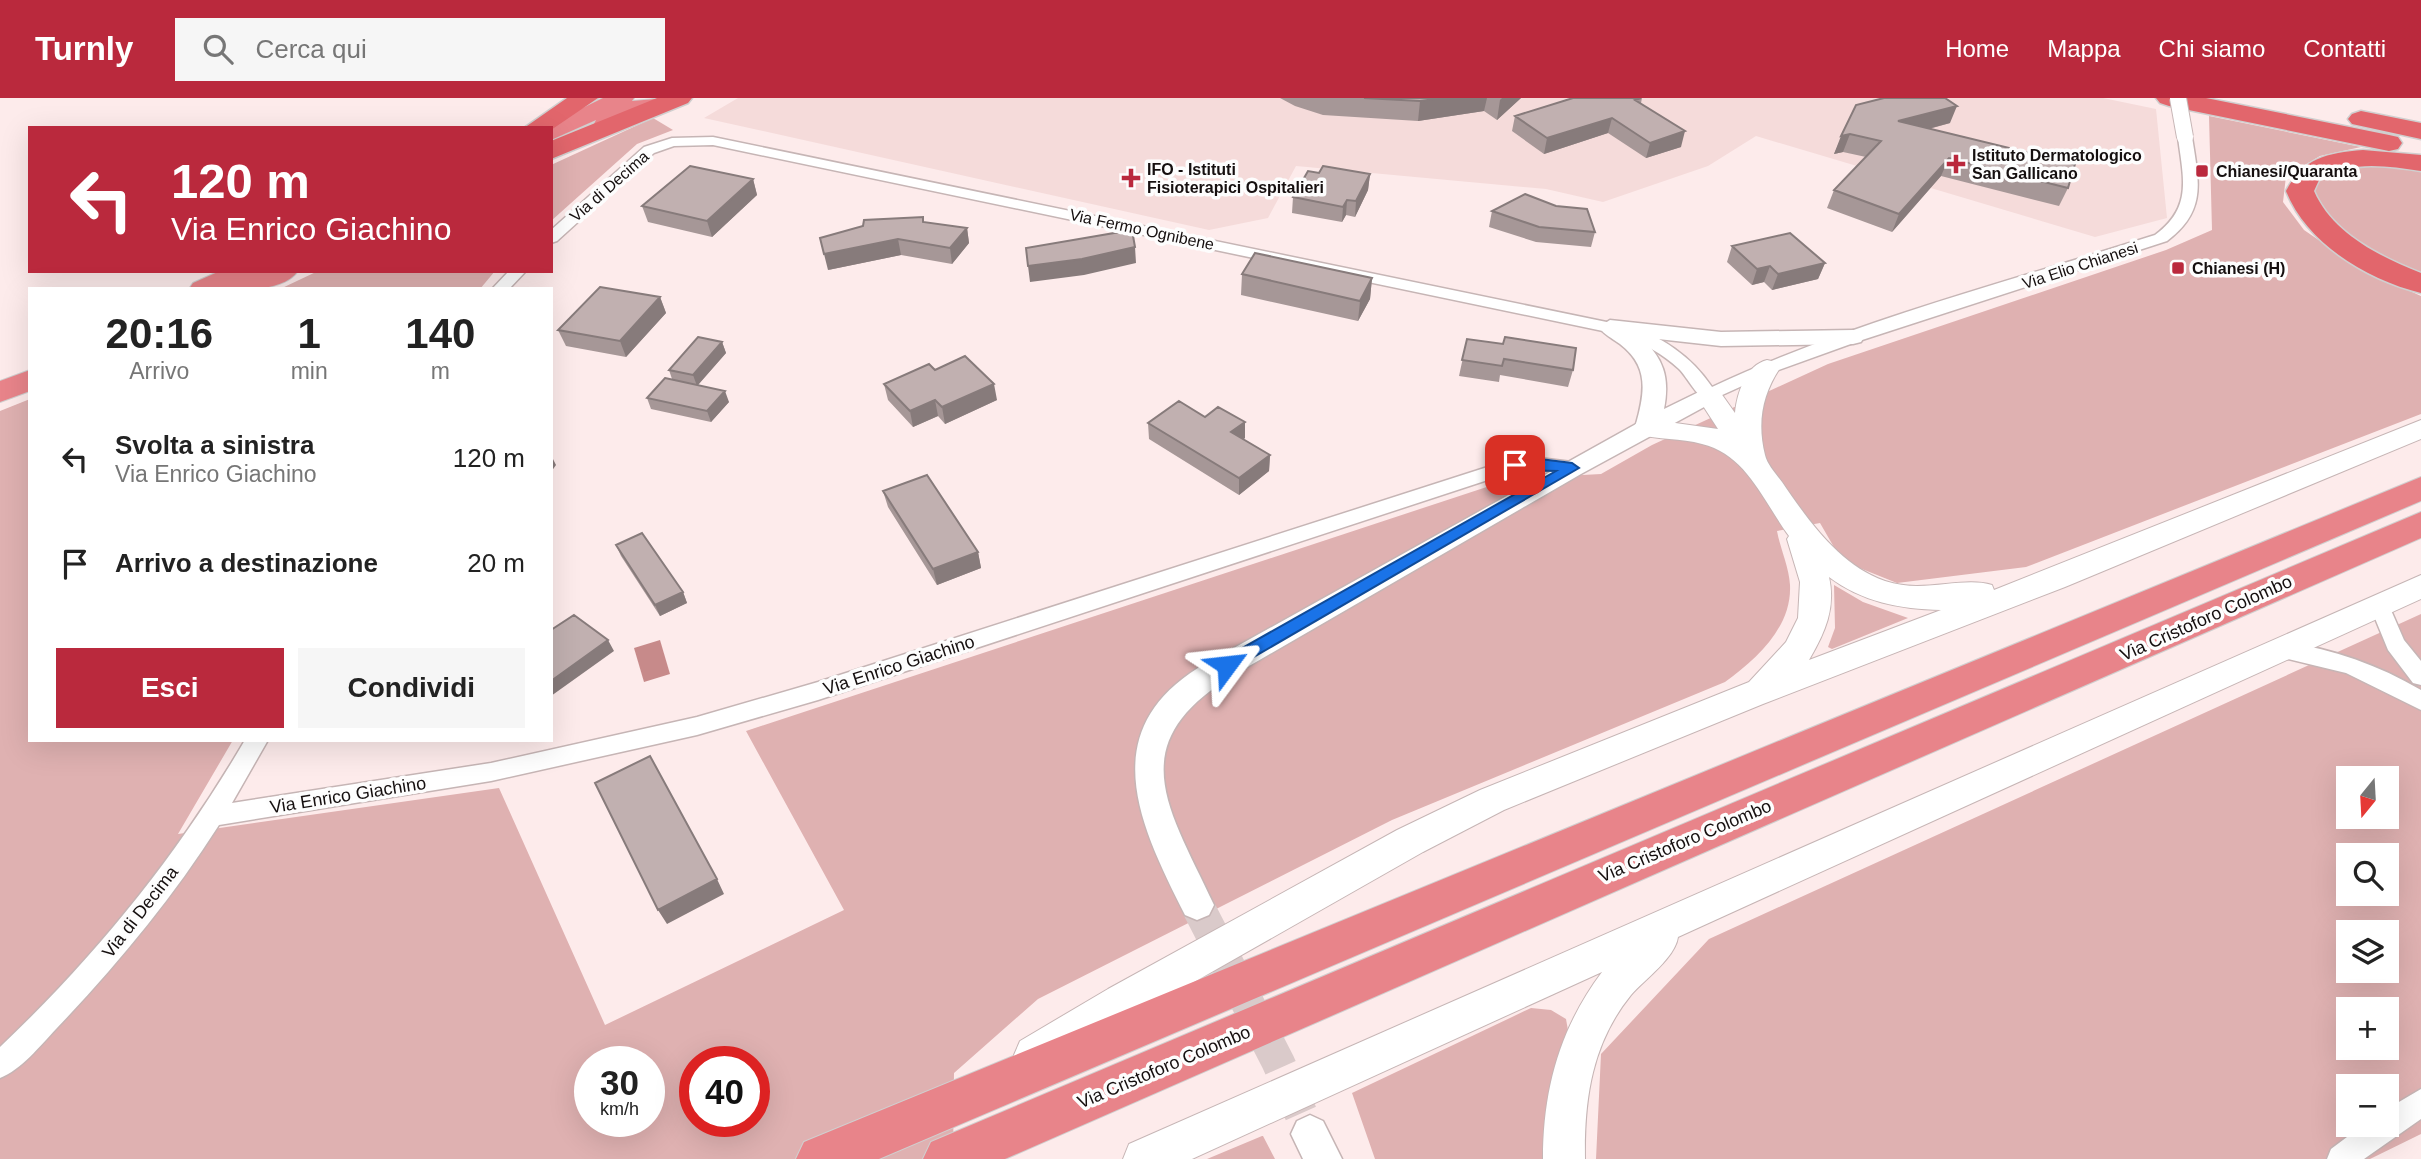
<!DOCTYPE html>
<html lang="it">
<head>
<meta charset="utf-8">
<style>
	body { margin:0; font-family:Arial,sans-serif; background:#f6f6f6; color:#222; height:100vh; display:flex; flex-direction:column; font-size:26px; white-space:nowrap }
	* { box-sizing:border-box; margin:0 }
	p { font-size:23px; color:#767676 }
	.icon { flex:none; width:38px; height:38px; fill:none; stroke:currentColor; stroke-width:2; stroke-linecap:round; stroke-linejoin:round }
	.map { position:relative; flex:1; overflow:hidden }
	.drawer { position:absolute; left:28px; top:189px; width:525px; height:455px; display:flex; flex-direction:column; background:#fff; border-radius:0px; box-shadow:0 7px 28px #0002 }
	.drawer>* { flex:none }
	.top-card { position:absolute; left:28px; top:28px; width:525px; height:147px; border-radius:0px; box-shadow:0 7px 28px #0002; background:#ba293d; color:#fff; overflow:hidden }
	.needle { width:46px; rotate:198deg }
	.fabs { position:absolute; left:2336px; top:668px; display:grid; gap:14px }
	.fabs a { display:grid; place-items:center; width:63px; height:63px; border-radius:0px; background:#fff; box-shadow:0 7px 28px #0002; font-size:35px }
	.speed { position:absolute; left:574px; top:948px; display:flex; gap:14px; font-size:35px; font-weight:700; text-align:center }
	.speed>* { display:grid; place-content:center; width:91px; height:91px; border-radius:50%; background:#fff; box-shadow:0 7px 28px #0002; line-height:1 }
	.speed small { font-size:18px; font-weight:400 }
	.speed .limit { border:10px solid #d22; background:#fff; color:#111 }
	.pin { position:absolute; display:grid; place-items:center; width:60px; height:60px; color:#fff; margin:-30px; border-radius:14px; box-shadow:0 4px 10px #0006 }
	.me { position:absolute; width:77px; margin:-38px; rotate:60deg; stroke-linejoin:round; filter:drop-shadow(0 0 5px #0008) }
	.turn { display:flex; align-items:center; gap:24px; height:147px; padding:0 28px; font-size:32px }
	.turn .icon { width:91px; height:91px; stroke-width:2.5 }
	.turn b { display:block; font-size:49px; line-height:60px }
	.eta { display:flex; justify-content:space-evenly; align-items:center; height:119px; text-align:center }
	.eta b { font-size:42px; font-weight:600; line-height:49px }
	.button { display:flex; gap:14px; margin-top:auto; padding:14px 28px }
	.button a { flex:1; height:80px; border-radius:0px; background:#ba293d; color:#fff; font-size:28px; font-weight:600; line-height:80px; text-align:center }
	.button a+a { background:#f6f6f6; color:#222 }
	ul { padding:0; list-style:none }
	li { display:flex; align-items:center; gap:21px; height:105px; padding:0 28px }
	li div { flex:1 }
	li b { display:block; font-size:26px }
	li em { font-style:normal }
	header { display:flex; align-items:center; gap:42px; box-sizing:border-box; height:98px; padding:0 35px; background:#ba293d; color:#fff }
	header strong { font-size:33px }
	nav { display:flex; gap:38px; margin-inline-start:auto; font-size:24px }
	.search { width:490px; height:63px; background:#f6f6f6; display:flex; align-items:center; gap:18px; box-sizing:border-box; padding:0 24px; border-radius:0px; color:#767676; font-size:26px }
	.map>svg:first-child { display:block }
</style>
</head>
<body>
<header>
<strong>Turnly</strong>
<div class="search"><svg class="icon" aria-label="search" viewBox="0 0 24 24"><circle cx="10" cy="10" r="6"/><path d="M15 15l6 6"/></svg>Cerca qui</div>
<nav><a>Home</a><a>Mappa</a><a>Chi siamo</a><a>Contatti</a></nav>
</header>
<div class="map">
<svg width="2421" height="1061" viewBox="0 0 2421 1061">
	<rect width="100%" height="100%" fill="#fdebeb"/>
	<path fill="#f5dbda" d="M738,0h1365l53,11 11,109 -72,19 -339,-101 -48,30 -105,36 -57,-13 -250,-23 -28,52 -59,12 -505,-112z"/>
	<path fill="#dfb1b1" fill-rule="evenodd" d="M2209,18l152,31 -41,9 -34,20 -3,26 21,28 57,39 60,27v118l-395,153 -129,16 -55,-22 -22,-38 -43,8c3,17 12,36 13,54 2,42 -33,74 -65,97l-333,138 -354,179 -84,74 -1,86h-953v-748l30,-12v341h203l-55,94 321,-46 106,237 239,-115 -98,-179 765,-252 90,-5 51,-29 176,-81 338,-114 46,-20zM590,964h59v60h-59zM695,964h59v60h-59z
		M653,20l20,12 -36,14 -86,77v-56z
		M2365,65l56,3v113l-29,-12 -60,-42 -21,-34 16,-17z
		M318,173h177l-15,18h-200z
		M1834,487l29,17 45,16 -76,31 -4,-2 7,-19z
		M2421,516v520l-51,25h-774l5,-105 108,-115zM2348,681h39v38h-39zM2348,758h39v38h-39zM2348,835h39v38h-39zM2348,912h39v38h-39zM2348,989h39v38h-39z
		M1531,910l20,2 15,9 4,23 -20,117h-175l-23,-66z
		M1263,1038l12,23h-68l55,-23z"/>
	<path fill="#c78a8a" d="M660,542l10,34 -26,8 -10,-34z"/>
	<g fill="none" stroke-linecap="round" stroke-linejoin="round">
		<path stroke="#dacaca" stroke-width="33" stroke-dasharray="33 17" stroke-linecap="butt" d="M1197,807l81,157 32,72"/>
		<g stroke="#c6b5b5" stroke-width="3">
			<path id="minor" d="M2185,35l7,4c7,45 15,74 -25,104l-308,100 -86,31 -64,29c-12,-3 -21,-23 -30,-32 -16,-15 -36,-26 -57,-34l-909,-190 -39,1 -20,7 -97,88 -6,2v-13l93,-83 28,-9 41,-1 913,189c35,9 66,31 86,61 141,-66 296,-105 443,-152 38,-28 28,-57 23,-98z
				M509,173h17l-17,18h-17z
				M1531,359l41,5 9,6 -9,6 -41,-5 -22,4 -691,227 -121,35 -206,46 -272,44c-47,74 -103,141 -163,204 -16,17 -35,41 -56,49v-31c96,-91 178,-192 245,-307h23l-36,63 259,-40 206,-46 121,-35 682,-219z
				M2380,500l7,3 17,39 17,21v24l-8,-2 -25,-33 -18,-44 3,-5z
				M2280,543c50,7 97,23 141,49v20l-75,-37 -74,-18 -3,-6 3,-6z
				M2421,991v30l-57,40h-37l4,-10 32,-24h24v-16z"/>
		</g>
		<g stroke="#c6b5b5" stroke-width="3">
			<path id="tertiary" d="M1610,222l111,12 132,-2 8,2 3,5 -3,5 -8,2 -132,2 -81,-9c24,21 30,41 24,72l45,-22 8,3 4,5 -4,5 -136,74 -344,199c-118,70 -69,133 -23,232l-5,10 -12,5 -12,-5c-43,-86 -92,-181 13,-247l438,-244c9,-32 13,-58 -16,-80 -8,-6 -16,-9 -21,-17z
				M1310,1017l13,6 19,38h-39l-12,-25 6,-13z"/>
		</g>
		<g stroke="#c6b5b5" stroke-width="2">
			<path id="secondary" d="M1767,262l9,2 4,6c-18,27 -23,55 -15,87 2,9 11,19 17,27 26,38 57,83 103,99 38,13 77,-5 107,4l2,5 427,-170v19l-356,148 -302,117 -259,106 -81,42 -287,163 -88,54 -14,5 -14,-5 -6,-14 6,-14 88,-52 289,-159 83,-40 269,-108 37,-40 12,-24 2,-36 -13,-43 2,-3c-26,-35 -42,-81 -87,-92 -21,-6 -44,-4 -65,-10l-4,-6 4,-6 10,-3 71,10 -22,-34 4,-6 9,-3 9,3 17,24c2,-20 11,-48 32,-53zM1829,479c33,25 71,32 112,33l-132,50c16,-27 27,-52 20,-83z
				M2421,477v24l-743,338c-3,21 -33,42 -47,58 -39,48 -47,104 -46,164h-42c0,-70 17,-131 59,-187l-410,187h-69l6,-15z"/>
		</g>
		<g stroke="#d0cfcf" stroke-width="2">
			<path id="trunk" d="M603,0h31l-2,3 36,-3 -3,5 -59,28 -9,-2 -3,-5 2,-4 -45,20v-12h-9z
				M220,173h78c-18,26 -81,18 -109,18l4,-6z
				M30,272v21l-30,11v-21z
				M2421,379v24l-1542,658h-83l8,-17z
				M2421,414v26l-1416,621h-82l8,-17z"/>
		</g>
		<g stroke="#d0cfcf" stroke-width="3">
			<path id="motorway" d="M567,0h31l-47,32v-2h-27z
				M657,0h35l-4,5 -137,56v-18z
				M2156,0h50l183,37 9,2 4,6 -4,6 -9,2 -220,-45 -9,-3z
				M2361,13l60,12v16l-69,-15 -4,-5 4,-5z
				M2363,52l58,5v16c-35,-5 -71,-11 -102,9l-5,11c18,42 66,66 107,82v20c-53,-13 -114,-49 -135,-102 17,-33 41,-38 77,-41z"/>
		</g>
		<use href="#minor" fill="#fff" fill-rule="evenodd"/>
		<use href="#tertiary" fill="#fff" fill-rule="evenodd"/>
		<use href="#secondary" fill="#fff" fill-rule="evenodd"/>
		<use href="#trunk" fill="#e8848a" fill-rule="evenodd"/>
		<use href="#motorway" fill="#e2666c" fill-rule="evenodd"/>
		<g stroke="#c6b5b5" stroke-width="18" stroke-linecap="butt">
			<path id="minor-bridge" d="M2178,0l7,39"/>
		</g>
		<use href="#minor-bridge" stroke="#fff" stroke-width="16"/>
	</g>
	<path fill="#a69797" d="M1280,0h241l-24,22 -13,-9 -66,10 -95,-6 -28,-9z
		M1642,0l-1,5 40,44 -35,11 -38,-25 -64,21 -32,-23 3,-15z
		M1856,7l94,18 -21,6 139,59 -9,18 -118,-30 -49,56 -65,-24 7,-18 32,-33 -23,-5 -9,2z
		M1319,75l51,1 -2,16 -13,27 -9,-2 -4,7 -50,-9 1,-16z
		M753,81l4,16 -45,42 -64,-15 -6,-16z
		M1492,113l103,21 -4,15 -55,-5 -47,-15z
		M923,124l44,6 2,15 -17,21 -51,-9 -73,15z
		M1732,148l93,17 -7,16 -46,11 -8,-8 -12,3 -25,-23z
		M1242,176l130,4 -2,21 -12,22 -117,-26z
		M660,199l6,16 -40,44 -60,-11 -8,-16z
		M1467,241l106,31 -5,17 -68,-12 -1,7 -40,-6z
		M722,244l4,11 -28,32 31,17 -18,20 -60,-13 -4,-11 25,-19 -3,-9z
		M935,272l62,30 -52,24 -7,-8 -25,11 -25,-27 -4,-16z
		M1205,319l40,5v16l-2,1 27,16 -1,16 -30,24 -90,-56 -1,-16z
		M883,393l95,61 3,16 -44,17 -49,-78z
		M616,447l67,47 4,11 -27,13 -39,-60z"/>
	<path fill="#877b7b" d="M1443,0h44l-3,13 -66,10 2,-20z
		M1502,0h19l-24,22 3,-20z
		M1957,8l-7,17 -60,16 8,-18z
		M1612,20l-4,15 -64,21 3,-16z
		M1685,33l-4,16 -35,11 4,-15z
		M1850,36l-7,18 -9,2 7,-18z
		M1949,60l-8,18 -49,56 7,-18z
		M1370,76l-2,16 -13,27 1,-16z
		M753,81l4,16 -45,42 -5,-16z
		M1347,102l-1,15 -4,7 1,-15z
		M967,130l2,15 -17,21 -2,-16z
		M898,141l3,16 -73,15 -4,-16z
		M1135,149l1,16 -52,12 -54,7 -2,-16z
		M1825,165l-7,16 -46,11 6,-16z
		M1770,168l-6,16 -12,3 5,-16z
		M1372,180l-2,21 -12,22 2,-20z
		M660,199l6,16 -40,44 -6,-16z
		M722,244l4,11 -29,33 -4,-11z
		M994,286l3,16 -52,24 -3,-17z
		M725,293l4,11 -18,20 -4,-11z
		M935,302l3,16 -25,11 -3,-16z
		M1245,324v16l-14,11v-17z
		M551,357l5,10 -5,7z
		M1270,357l-1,16 -30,24v-17z
		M978,454l3,16 -44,17 -4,-16z
		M683,494l4,11 -27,13 -5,-11z
		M608,542l6,11 -63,45v-15z
		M717,781l7,15 -57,30 -9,-14z"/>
	<path fill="#c1b0b0" stroke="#877b7b" stroke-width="2" d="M1364,0h79l-23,3z
		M1573,0h68l-6,2 50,31 -35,12 -38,-25 -65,20 -32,-22z
		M1884,0h61l12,8 -59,15 177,43 -7,24 -119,-30 -50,56 -65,-24 47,-49 -31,-7 -9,2 15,-31z
		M690,68l63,13 -46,42 -65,-15z
		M1323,68l47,8 -14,27 -9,-1 -4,7 -50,-10 15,-26 11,2z
		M1525,96l31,12 31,3 8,23 -56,-5 -47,-16z
		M923,119v5l44,6 -17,20 -52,-9 -74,15 -4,-16 43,-12 1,-6z
		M1132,132l3,17 -53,12 -54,7 -2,-18z
		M1790,135l35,30 -47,11 -8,-8 -13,3 -25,-23z
		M1255,155l117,25 -12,23 -118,-27z
		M600,189l60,10 -40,44 -62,-11z
		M698,239l24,5 -29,33 -24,-5z
		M1505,239l71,11 -3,22 -69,-11 -2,7 -40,-6 5,-21 36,5z
		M965,258l29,28 -52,23 -7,-7 -25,11 -26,-27 45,-20 6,6z
		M665,280l60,13 -18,20 -60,-13z
		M1179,303l26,16 13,-10 27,15 -14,10 39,23 -31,23 -91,-55z
		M927,377l51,77 -45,17 -50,-78z
		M642,435l41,59 -28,13 -39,-60z
		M574,517l34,25 -57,41v-51z
		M650,658l67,123 -59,31 -63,-127z"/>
	<path fill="#1a73e8" stroke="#114b97" stroke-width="2" d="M1540,361l32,4 7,5 -346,201h-12v-9l335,-189 -41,-1 -7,-5 7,-4z"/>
	<g fill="#ba293d" stroke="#fdfdfd" stroke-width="2.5">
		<path d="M1952.5 55.5h7v7h7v7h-7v7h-7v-7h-7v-7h7z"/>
		<rect x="2195" y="66" width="14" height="14" rx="3.5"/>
		<path d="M1127.5 69.5h7v7h7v7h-7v7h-7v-7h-7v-7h7z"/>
		<rect x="2171" y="163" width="14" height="14" rx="3.5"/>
	</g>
	<g text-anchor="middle" stroke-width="7" stroke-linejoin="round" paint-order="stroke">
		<g font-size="16" font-weight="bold" fill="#150f0f" stroke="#fdfdfd" text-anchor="start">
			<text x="1972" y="63">Istituto Dermatologico<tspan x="1972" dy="18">San Gallicano</tspan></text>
			<text x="1147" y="77">IFO - Istituti<tspan x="1147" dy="18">Fisioterapici Ospitalieri</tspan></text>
			<text x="2216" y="79">Chianesi/Quaranta</text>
			<text x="2192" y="176">Chianesi (H)</text>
		</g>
		<g font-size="16" fill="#150f0f" stroke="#fdfdfd">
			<text transform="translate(609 88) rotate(-41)" y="6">Via di Decima</text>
			<text transform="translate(1142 131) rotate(12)" y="6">Via Fermo Ognibene</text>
			<text transform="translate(2080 167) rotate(-18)" y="6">Via Elio Chianesi</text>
		</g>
		<g font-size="18" fill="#150f0f" stroke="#fdfdfd">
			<text transform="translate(2206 520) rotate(-24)" y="6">Via Cristoforo Colombo</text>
			<text transform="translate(899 567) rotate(-18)" y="6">Via Enrico Giachino</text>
			<text transform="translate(348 697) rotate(-9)" y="6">Via Enrico Giachino</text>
			<text transform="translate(1685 743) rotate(-23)" y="6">Via Cristoforo Colombo</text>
			<text transform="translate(140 814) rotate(-52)" y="6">Via di Decima</text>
			<text transform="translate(1164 969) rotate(-23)" y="6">Via Cristoforo Colombo</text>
		</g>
	</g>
</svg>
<div class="fabs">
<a><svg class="needle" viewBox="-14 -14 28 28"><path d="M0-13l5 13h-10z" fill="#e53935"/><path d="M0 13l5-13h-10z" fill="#767676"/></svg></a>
<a><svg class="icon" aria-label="search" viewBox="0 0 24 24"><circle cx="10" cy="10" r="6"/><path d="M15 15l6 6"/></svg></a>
<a><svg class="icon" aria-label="layers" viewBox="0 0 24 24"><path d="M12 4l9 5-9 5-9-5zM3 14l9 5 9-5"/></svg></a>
<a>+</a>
<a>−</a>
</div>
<div class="speed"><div>30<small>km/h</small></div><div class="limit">40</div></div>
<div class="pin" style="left:1515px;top:367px;background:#d93025"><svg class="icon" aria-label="arrive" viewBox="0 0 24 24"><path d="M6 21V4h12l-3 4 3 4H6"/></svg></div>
<svg class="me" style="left:1227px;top:567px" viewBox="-20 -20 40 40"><path d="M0-17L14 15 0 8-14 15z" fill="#1a73e8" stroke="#fff" stroke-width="4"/></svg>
<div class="top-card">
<div class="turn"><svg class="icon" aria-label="left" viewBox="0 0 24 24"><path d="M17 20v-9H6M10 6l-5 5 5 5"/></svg><div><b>120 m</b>Via Enrico Giachino</div></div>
</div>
<section class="drawer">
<div class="eta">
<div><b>20:16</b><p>Arrivo</p></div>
<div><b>1</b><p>min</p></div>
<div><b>140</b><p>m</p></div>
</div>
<ul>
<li><svg class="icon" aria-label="left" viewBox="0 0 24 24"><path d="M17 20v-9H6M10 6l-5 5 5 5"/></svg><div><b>Svolta a sinistra</b><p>Via Enrico Giachino</p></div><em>120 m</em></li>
<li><svg class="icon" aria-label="arrive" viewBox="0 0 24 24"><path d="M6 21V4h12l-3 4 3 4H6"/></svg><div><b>Arrivo a destinazione</b></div><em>20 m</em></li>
</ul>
<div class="button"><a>Esci</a><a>Condividi</a></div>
</section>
</div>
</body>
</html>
